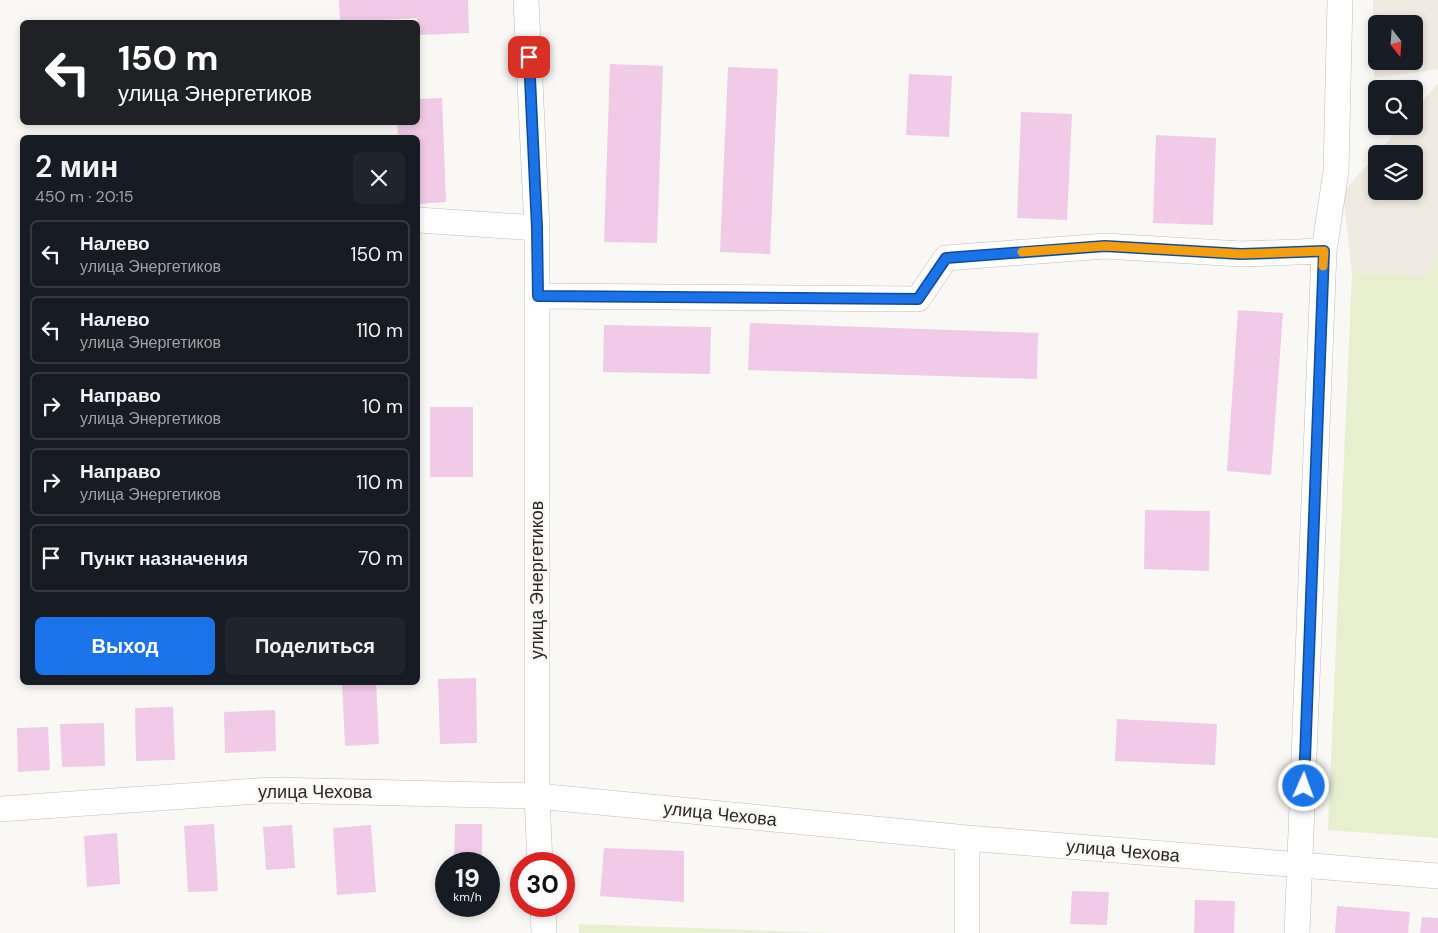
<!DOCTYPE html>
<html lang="ru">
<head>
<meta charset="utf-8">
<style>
	body { margin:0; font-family:"DM Sans",sans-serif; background:#20242c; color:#f1f3f6; height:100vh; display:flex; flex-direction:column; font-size:19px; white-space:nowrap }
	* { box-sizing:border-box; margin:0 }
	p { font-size:16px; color:#9ea1a6 }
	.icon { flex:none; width:28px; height:28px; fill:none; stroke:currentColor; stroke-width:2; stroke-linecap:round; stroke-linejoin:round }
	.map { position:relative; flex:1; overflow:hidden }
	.details { position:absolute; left:20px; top:135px; width:400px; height:550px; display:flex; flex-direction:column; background:#171b24; border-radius:8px; box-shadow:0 2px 8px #0003 }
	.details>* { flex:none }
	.hud { position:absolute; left:20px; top:20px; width:400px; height:105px; border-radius:8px; box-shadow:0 2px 8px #0003; background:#202124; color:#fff; overflow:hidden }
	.needle { width:32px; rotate:163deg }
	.tools { position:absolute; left:1368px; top:15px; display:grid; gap:10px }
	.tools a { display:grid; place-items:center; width:55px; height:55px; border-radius:8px; background:#171b24; box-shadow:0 2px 8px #0003; font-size:25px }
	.speed { position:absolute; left:435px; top:852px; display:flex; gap:10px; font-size:25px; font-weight:700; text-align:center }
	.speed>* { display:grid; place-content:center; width:65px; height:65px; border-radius:50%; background:#171b24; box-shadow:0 2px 8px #0003; line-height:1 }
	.speed small { font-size:12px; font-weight:400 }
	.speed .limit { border:8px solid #d22; background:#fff; color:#111 }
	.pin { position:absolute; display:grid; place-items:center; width:42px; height:42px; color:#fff; margin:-21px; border-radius:10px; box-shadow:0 2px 8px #0006 }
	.me { position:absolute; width:55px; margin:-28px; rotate:2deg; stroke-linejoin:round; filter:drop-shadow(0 0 4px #0008) }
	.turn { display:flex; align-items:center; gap:18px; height:105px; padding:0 15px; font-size:22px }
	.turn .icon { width:65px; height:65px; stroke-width:2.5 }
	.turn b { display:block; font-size:35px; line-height:42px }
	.round { display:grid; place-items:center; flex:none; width:52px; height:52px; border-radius:8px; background:#20242c }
	.overview { display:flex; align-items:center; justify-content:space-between; height:85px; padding:0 15px }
	h1 { font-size:30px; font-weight:600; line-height:38px }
	.button { display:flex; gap:10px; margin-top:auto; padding:10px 15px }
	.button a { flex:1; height:58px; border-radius:8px; background:#1a73e8; color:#fff; font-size:20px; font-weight:600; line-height:58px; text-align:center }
	.button a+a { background:#20242c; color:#f1f3f6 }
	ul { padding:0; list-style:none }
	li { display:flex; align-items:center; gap:15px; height:68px; margin:0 10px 8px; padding:0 5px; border:2px solid #363941; border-radius:8px }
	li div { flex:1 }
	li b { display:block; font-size:19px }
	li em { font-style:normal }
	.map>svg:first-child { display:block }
</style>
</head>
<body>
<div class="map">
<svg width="1438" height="933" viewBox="0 0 1438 933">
	<rect width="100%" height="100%" fill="#f9f8f4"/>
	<path fill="#f0ebe1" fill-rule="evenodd" d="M1373,0h65v69l-64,9zM1376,24h38v37h-38z
		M1438,83v172l-10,21 -76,-3 -9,-80 33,-38v36h38v-37h-37l24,-28h13v-14z"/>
	<path fill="#e8efcf" d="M1438,255v583l-110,-8 24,-557 75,3z
		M579,924l258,9h-258z"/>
	<path fill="#f1cae7" d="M339,0h129l1,33 -51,2 -1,-17 -77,4z
		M610,64l53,2 -6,177 -53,-1z
		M728,67l50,2 -8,185 -50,-2z
		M909,74l43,2 -3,61 -43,-2z
		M442,98l4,104 -28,2v-66h-20l-1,-16h21v-23z
		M1021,112l51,2 -5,106 -50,-2z
		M1156,135l60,3 -3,87 -60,-2z
		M1238,310l45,3 -12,162 -44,-4z
		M750,323l288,10 -1,46 -289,-9z
		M604,325l107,2 -1,47 -107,-2z
		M430,407h43v70h-43z
		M1145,510l65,1 -1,60 -65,-2z
		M476,678l1,65 -37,1 -2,-65z
		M342,682h34l3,62 -34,2z
		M173,707l2,53 -39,1 -1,-53z
		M275,710l1,41 -51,2 -1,-41z
		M1117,719l100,5 -2,41 -100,-4z
		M104,723l1,43 -43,1 -2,-43z
		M48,727l2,43 -32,2 -1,-44z
		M214,824l4,67 -30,1 -4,-66z
		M455,824h27v40h-28z
		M292,825l3,43 -29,2 -3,-43z
		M371,825l5,67 -39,3 -4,-67z
		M117,833l3,51 -33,3 -3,-51z
		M604,848l80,3v51l-84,-6z
		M1072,891l37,1 -2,33 -37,-1z
		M1195,900l40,1 -1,32h-40z
		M1337,906l73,6 -2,21h-73z
		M1422,917l16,1v15h-18z"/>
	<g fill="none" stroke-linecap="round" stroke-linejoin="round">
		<g stroke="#bebdba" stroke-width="26">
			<path id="minor" d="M526,0l11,228v568l3,68
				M418,220l119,8
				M538,296l380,3 28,-41 159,-12 136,8 83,-3
				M0,809l272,-19 265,6 430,42 471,38
				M967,838v95
				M543,906l1,27
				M1297,933l27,-682 12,-80 4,-171"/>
		</g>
		<use href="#minor" stroke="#fff" stroke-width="25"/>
	</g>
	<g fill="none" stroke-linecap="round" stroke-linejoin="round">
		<g stroke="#114b97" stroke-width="12">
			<path id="route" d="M529,57l8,171 1,68 380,3 28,-41 159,-12 136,8 83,-3 -20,535"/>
		</g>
		<use href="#route" stroke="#1a73e8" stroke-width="9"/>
		<path stroke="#f59e0b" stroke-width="9" d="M1022,252l83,-6 136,8 83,-3 -1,15"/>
	</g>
	<g text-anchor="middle" stroke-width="5" stroke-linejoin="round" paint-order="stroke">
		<g font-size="18" fill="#292927" stroke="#f9f8f4">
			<text transform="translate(537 580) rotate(-90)" y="6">улица Энергетиков</text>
			<text x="315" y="798">улица Чехова</text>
			<text transform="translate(720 814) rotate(6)" y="6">улица Чехова</text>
			<text transform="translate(1123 851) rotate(5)" y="6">улица Чехова</text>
		</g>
	</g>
</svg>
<div class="tools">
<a><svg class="needle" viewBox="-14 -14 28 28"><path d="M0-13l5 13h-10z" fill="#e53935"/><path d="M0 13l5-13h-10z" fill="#9ea1a6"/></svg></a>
<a><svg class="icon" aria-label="search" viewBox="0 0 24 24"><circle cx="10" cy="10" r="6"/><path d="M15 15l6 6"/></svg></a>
<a><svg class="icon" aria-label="layers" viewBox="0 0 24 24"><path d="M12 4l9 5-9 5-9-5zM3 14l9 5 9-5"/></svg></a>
</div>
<div class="speed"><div>19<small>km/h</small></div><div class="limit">30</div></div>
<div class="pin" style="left:529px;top:57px;background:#d93025"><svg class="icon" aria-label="arrive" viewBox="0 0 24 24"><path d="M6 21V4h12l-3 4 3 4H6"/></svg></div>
<svg class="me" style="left:1304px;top:786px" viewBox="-20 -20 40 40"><circle r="17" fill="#1a73e8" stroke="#fff" stroke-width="3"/><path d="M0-11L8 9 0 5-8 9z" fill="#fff"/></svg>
<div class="hud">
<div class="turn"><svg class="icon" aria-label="left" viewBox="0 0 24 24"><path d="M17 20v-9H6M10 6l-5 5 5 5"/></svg><div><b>150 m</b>улица Энергетиков</div></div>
</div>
<section class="details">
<div class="overview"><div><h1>2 мин</h1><p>450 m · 20:15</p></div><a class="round"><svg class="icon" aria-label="close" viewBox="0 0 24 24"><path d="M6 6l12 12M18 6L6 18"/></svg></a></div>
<ul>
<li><svg class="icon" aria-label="left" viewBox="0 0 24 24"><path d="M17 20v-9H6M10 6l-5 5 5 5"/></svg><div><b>Налево</b><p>улица Энергетиков</p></div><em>150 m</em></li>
<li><svg class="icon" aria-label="left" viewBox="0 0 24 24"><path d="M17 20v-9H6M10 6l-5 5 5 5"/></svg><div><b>Налево</b><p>улица Энергетиков</p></div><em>110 m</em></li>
<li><svg class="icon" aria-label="right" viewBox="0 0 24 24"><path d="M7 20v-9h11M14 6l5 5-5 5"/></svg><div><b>Направо</b><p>улица Энергетиков</p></div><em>10 m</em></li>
<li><svg class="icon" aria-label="right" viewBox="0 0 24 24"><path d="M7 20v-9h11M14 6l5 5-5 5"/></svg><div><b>Направо</b><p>улица Энергетиков</p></div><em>110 m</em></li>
<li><svg class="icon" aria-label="arrive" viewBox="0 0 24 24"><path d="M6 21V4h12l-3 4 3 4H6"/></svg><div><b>Пункт назначения</b></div><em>70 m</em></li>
</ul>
<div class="button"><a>Выход</a><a>Поделиться</a></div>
</section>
</div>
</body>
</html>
